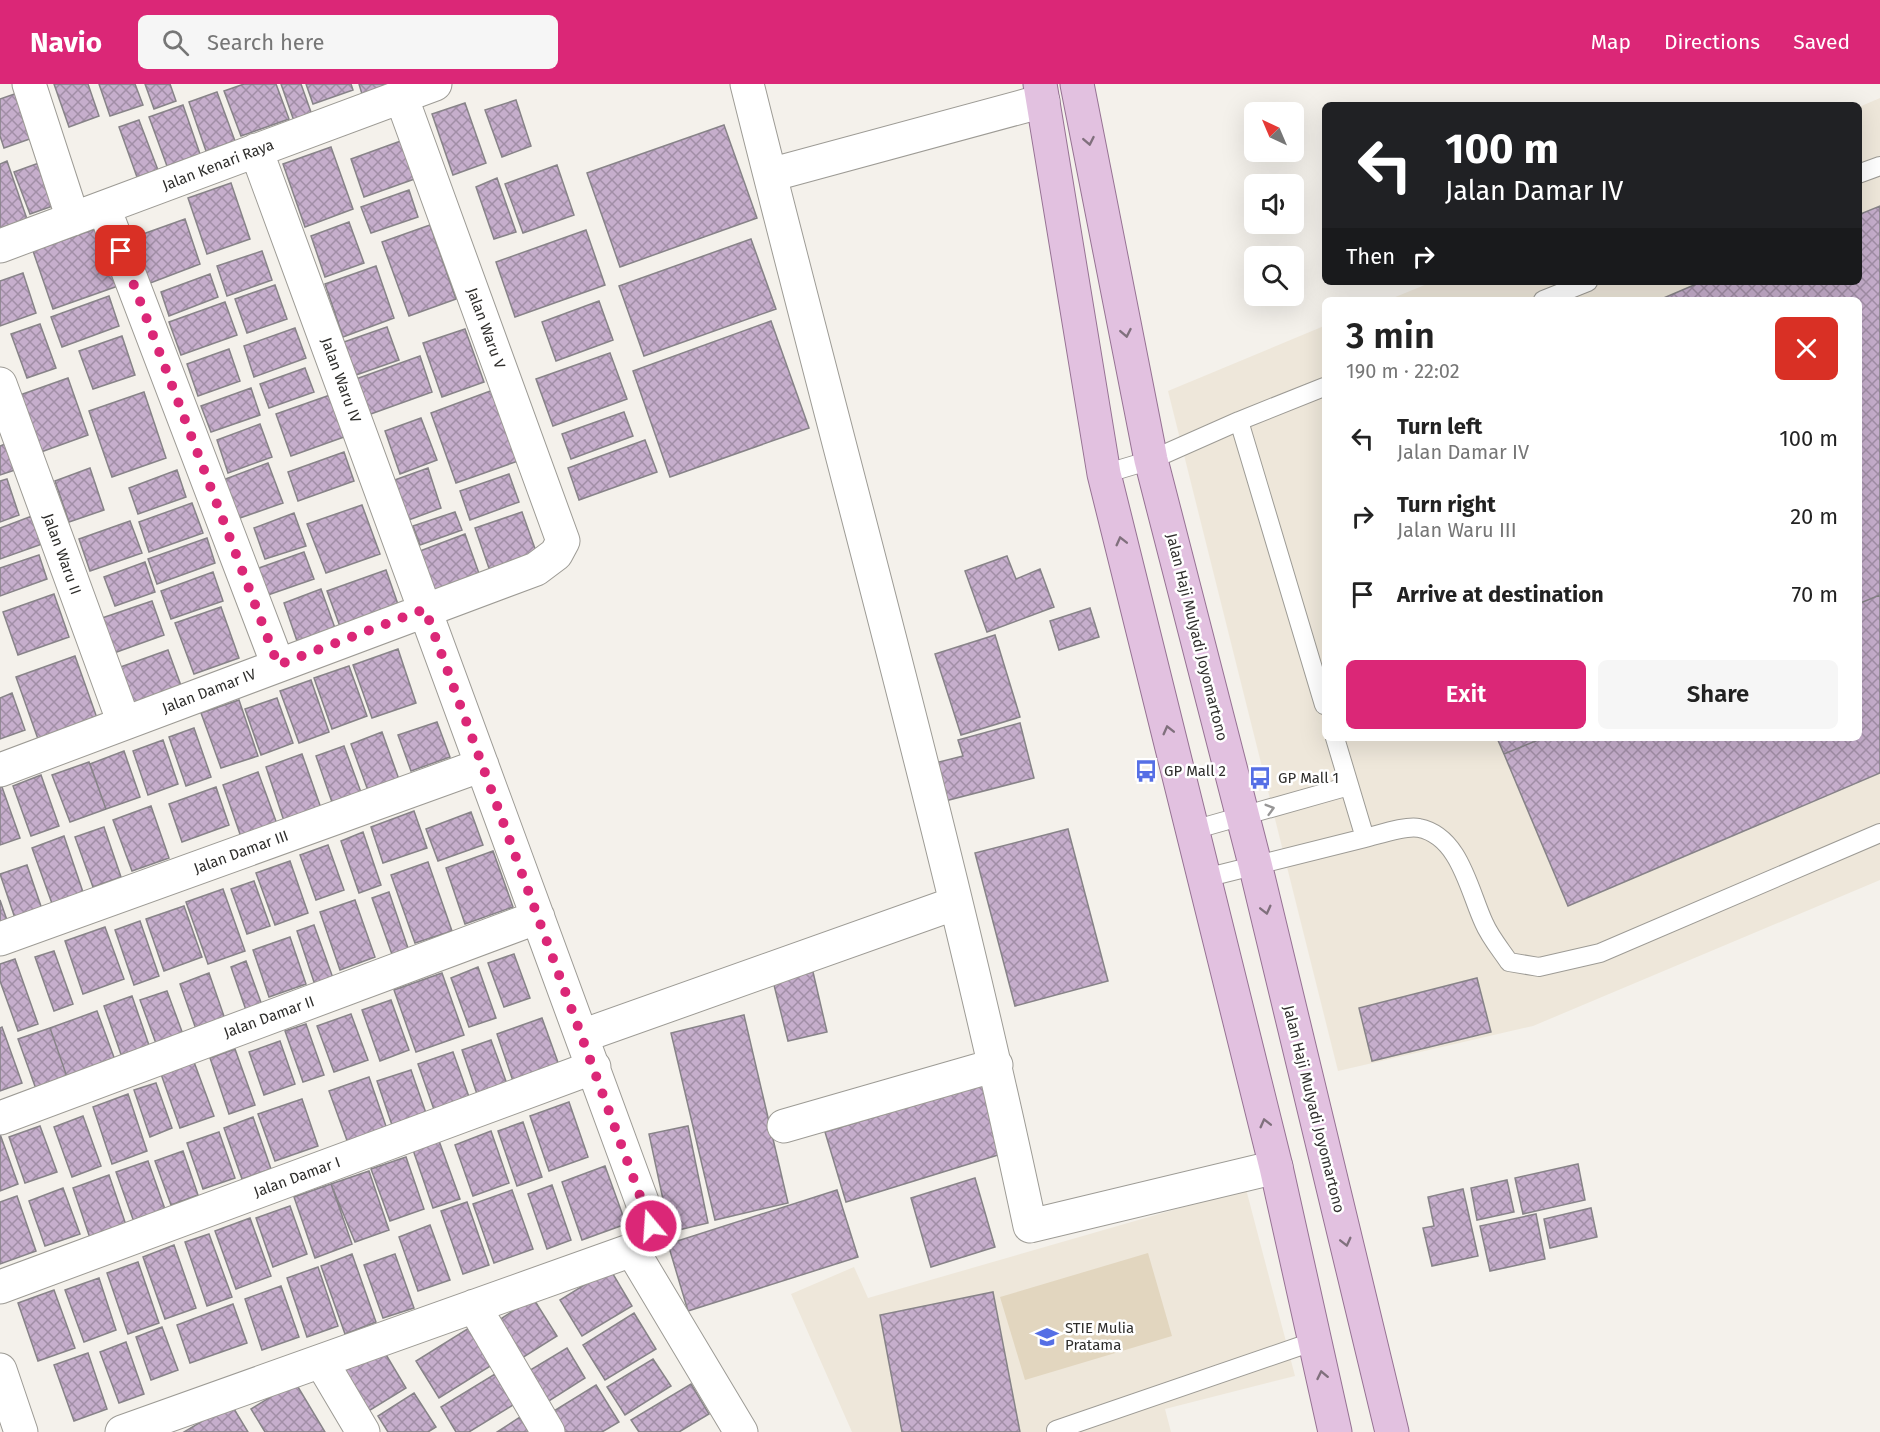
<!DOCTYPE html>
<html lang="en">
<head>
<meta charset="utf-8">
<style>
	body { margin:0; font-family:"Fira Sans",sans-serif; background:#f6f6f6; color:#222; height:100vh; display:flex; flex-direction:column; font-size:22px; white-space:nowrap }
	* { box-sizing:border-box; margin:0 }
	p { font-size:20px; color:#767676 }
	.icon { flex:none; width:33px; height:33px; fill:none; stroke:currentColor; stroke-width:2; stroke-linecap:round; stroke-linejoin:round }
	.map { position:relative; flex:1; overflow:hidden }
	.side { position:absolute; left:1322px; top:213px; width:540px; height:444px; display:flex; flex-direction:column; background:#fff; border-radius:9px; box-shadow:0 6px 24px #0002 }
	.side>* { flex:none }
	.hud { position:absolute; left:1322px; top:18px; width:540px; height:183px; border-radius:9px; box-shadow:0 6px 24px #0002; background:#202124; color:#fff; overflow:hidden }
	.needle { width:39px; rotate:316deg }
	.tools { position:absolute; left:1244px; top:18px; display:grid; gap:12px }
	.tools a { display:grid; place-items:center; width:60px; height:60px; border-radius:9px; background:#fff; box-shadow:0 6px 24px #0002; font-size:30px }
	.pin { position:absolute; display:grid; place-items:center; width:51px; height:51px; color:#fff; margin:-26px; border-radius:12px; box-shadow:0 3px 9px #0006 }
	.me { position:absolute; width:66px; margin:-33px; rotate:342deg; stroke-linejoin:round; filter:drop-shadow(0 0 4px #0008) }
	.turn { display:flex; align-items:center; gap:21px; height:126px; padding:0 24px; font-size:27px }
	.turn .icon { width:78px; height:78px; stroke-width:2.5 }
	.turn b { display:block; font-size:42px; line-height:51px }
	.then { display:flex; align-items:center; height:57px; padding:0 24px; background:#0003; gap:12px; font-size:22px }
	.round { display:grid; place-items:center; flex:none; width:63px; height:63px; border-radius:9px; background:#f6f6f6 }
	.summary { display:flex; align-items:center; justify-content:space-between; height:102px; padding:0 24px }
	h1 { font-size:36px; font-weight:600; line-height:45px }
	.button { display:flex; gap:12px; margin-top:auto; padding:12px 24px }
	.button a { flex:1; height:69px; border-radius:9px; background:#db2777; color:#fff; font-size:24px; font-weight:600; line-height:69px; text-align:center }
	.button a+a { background:#f6f6f6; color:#222 }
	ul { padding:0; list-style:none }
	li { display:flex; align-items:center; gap:18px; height:78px; padding:0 24px }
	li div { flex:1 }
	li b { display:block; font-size:22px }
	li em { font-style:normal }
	header { display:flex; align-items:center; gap:36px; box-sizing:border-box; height:84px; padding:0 30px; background:#db2777; color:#fff }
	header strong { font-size:28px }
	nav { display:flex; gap:33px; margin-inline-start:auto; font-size:21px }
	.search { width:420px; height:54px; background:#f6f6f6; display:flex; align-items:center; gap:15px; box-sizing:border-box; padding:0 21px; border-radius:9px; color:#767676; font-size:22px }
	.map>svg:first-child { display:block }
</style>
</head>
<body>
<header>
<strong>Navio</strong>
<div class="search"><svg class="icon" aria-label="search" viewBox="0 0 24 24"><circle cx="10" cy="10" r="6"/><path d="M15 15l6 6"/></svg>Search here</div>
<nav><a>Map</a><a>Directions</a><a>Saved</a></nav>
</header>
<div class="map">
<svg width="1880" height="1348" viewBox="0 0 1880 1348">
	<defs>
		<pattern id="building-cross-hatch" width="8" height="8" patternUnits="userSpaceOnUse" patternTransform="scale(1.5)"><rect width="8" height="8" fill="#c6aecc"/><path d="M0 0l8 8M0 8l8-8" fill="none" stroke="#a18ea6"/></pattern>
	</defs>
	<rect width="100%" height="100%" fill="#f4f1eb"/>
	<path fill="#eee7da" d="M1880,14v782l-347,146 -195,45 -170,-680 156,-65v412h534v-438h-470l44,-18h426l1,-175z
		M1246,1105l49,187 -130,33 6,23h-319l-61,-138 63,-27 14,31z"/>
	<path fill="#e2d6bf" d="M1148,1169l24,83 -147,44 -25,-83z"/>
	<path fill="url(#building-cross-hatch)" stroke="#878388" stroke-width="1.5" d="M54,0h34l11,32 -30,11z
		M99,0h36l8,21 -33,11z
		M145,0h25l6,17 -22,8z
		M244,0h32l13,35 -48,17 -17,-45z
		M281,0h20l11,31 -18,6z
		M306,0h45l2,6 -40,14z
		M359,0h25v2l-22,8z
		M26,6l15,45 -37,13 -4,-12v-37z
		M217,8l18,49 -29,10 -17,-49z
		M516,16l15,46 -29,11 -17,-47z
		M465,19l21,60 -33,12 -21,-61z
		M183,21l17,49 -33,12 -18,-49z
		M139,36l19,50 -21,7 -18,-50z
		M724,41l33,93 -137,49 -33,-94z
		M409,54l14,38 -59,21 -13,-38z
		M331,63l22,62 -48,18 -22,-63z
		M50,75l14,43 -34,12 -16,-42z
		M7,77l20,58 -27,10v-65z
		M557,81l17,50 -51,18 -18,-49z
		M497,94l19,54 -22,7 -18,-52z
		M231,99l19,56 -43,15 -19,-56z
		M409,106l9,27 -47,16 -10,-26z
		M1880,122v389l-22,9v-304h-199l42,-18h157v-67z
		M185,135l15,45 -55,21 -16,-46z
		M349,138l15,41 -39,14 -14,-41z
		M430,141l26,74 -47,17 -27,-74z
		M98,144l20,58 -65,23 -20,-58z
		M586,146l19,55 -90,32 -19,-55z
		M751,155l25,70 -132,47 -25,-70z
		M262,167l10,29 -45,16 -10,-30z
		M376,182l18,52 -51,19 -18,-53z
		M23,189l13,40 -36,13v-45z
		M210,190l8,23 -49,19 -8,-24z
		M275,201l12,34 -40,14 -12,-34z
		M109,212l10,30 -57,21 -11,-30z
		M599,217l14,39 -57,21 -14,-39z
		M225,218l12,33 -56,20 -12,-33z
		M771,237l38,107 -139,49 -37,-106z
		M40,240l16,44 -29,10 -16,-44z
		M387,243l12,33 -43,15 -12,-33z
		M295,244l11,30 -52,19 -10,-31z
		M465,245l19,53 -42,15 -19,-54z
		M122,252l13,39 -42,14 -14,-38z
		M229,265l11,32 -42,15 -11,-32z
		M610,269l17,46 -74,27 -17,-47z
		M420,272l12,36 -64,23 -12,-36z
		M305,284l9,24 -45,16 -9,-24z
		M68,294l20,57 -47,17 -21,-57z
		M251,304l9,27 -49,17 -10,-26z
		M493,306l25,71 -62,22 -25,-70z
		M144,308l22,66 -54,19 -23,-66z
		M330,311l14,42 -53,19 -15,-42z
		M624,328l9,24 -62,23 -9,-25z
		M421,334l16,42 -37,14 -15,-43z
		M260,340l12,33 -44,16 -11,-33z
		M645,356l12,32 -78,28 -11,-32z
		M5,360l10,26 -15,5v-29z
		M344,368l10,29 -56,20 -10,-29z
		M268,379l15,40 -46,16 -14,-39z
		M90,384l14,42 -35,12 -14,-41z
		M428,384l13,40 -35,13 -14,-40z
		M177,386l9,27 -48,17 -9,-26z
		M509,390l10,28 -49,18 -10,-29z
		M7,395l12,36 -19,7v-41z
		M192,419l11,30 -54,19 -10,-30z
		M362,421l18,49 -54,19 -19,-49z
		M455,428l7,18 -42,15 -7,-19z
		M522,428l16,45 -47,17 -16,-46z
		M294,429l12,33 -41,13 -11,-31z
		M32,432l10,28 -42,15v-31z
		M130,437l12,32 -52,18 -11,-32z
		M465,450l16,45 -45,17 -16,-45z
		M207,454l8,25 -58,21 -9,-25z
		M304,468l10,27 -49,17 -9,-27z
		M39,471l8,24 -47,17v-28z
		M1007,472l9,23 24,-10 14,38 -67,25 -22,-61z
		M145,478l10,30 -40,14 -11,-29z
		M386,486l14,40 -58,22 -15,-41z
		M213,488l10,29 -52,18 -10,-28z
		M321,505l14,39 -38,13 -13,-38z
		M54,510l15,43 -51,18 -15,-43z
		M1880,511v178l-312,133 -64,-152 39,-16h315v-134z
		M152,517l12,34 -50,18 -12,-35z
		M221,523l18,51 -45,16 -19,-51z
		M1090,524l9,29 -40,13 -9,-29z
		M995,551l25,82 -59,18 -26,-81z
		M398,565l18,54 -44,15 -19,-53z
		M168,566l15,41 -53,19 -15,-41z
		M75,572l22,62 -59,21 -22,-62z
		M349,582l18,50 -35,13 -18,-51z
		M311,596l18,52 -30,11 -19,-52z
		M12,609l13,37 -25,9v-41z
		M277,614l16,45 -32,12 -16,-46z
		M239,616l19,56 -37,12 -20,-55z
		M437,638l13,35 -39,14 -13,-36z
		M1020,639l14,55 -89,23 -10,-38 28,-7 -5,-16z
		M194,644l17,49 -25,9 -17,-49z
		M382,648l19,53 -31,11 -19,-52z
		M1497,654h46l-39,16z
		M163,656l15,44 -30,11 -15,-44z
		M344,662l18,49 -29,10 -17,-49z
		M124,667l16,46 -34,12 -16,-45z
		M302,670l20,57 -37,13 -19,-57z
		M89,678l17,47 -36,13 -18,-47z
		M258,688l19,52 -36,13 -18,-52z
		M41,691l18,51 -28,10 -18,-50z
		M0,703h2l18,51 -20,7z
		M216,703l13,38 -47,17 -13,-38z
		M151,722l18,52 -37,13 -19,-51z
		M414,727l13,37 -44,15 -12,-36z
		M471,728l12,33 -45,16 -12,-32z
		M104,743l17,50 -28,10 -18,-50z
		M1068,745l40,152 -93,25 -40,-153z
		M363,748l18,53 -22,8 -18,-52z
		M64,752l21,62 -31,11 -22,-61z
		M328,761l16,45 -28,10 -16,-45z
		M493,767l20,56 -48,17 -19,-56z
		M290,777l18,52 -33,12 -19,-52z
		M428,778l24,69 -37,12 -24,-68z
		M27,781l19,56 -27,9 -19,-56z
		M254,797l16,45 -23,8 -16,-45z
		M223,805l22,62 -37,13 -22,-62z
		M389,808l21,62 -16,6 -22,-62z
		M0,816l8,23 -8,3z
		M355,816l20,57 -35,13 -20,-58z
		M184,822l18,51 -38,14 -18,-52z
		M140,837l19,55 -25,9 -19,-55z
		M314,841l19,53 -18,7 -18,-54z
		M105,843l19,52 -41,15 -18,-53z
		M290,853l16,47 -37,13 -16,-47z
		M54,867l19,53 -19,7 -19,-54z
		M514,870l16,44 -26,9 -16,-44z
		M15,875l23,65 -20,7 -18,-50v-17z
		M246,877l17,47 -16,5 -16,-46z
		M478,883l18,51 -27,9 -18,-49z
		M813,888l14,60 -39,9 -15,-60z
		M209,889l17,49 -29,10 -17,-48z
		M442,889l22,62 -48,17 -22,-62z
		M1477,894l14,54 -119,29 -13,-53z
		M167,907l17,46 -27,9 -17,-46z
		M132,912l19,55 -28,9 -19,-54z
		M391,916l18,50 -29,11 -18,-51z
		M97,927l18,49 -48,17 -17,-49z
		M351,930l17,46 -34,12 -17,-46z
		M744,931l44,188 -73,17 -44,-187z
		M542,934l18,50 -46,16 -17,-50z
		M306,940l18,51 -21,7 -18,-51z
		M2,943l20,56 -22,8v-63z
		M50,944l17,49 -31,12 -18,-50z
		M491,956l16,44 -30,10 -15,-44z
		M280,957l15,43 -31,11 -15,-43z
		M235,965l20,56 -26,9 -19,-56z
		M453,968l20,56 -35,13 -20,-57z
		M194,978l20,54 -34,12 -19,-54z
		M411,986l16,46 -34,12 -16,-47z
		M369,993l19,55 -39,14 -20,-55z
		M990,998l21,69 -165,51 -21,-70z
		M156,999l16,45 -22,9 -16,-47z
		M128,1010l19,57 -35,13 -19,-57z
		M302,1015l16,47 -43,15 -17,-47z
		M569,1018l19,55 -39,14 -19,-55z
		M83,1032l18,50 -29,11 -18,-50z
		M253,1033l18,52 -29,10 -18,-51z
		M523,1038l19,55 -25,9 -19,-55z
		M40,1042l17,46 -32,11 -16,-46z
		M688,1042l20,97 -38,9 -21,-98z
		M491,1047l18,52 -36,13 -18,-51z
		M219,1048l16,46 -32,11 -16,-46z
		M0,1050l18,50 -18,7z
		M438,1054l22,61 -27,9 -21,-61z
		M183,1067l15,44 -27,10 -16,-44z
		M406,1073l18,52 -34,12 -19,-52z
		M148,1077l18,51 -32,10 -18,-50z
		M1578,1080l7,36 -62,14 -8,-36z
		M605,1082l21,58 -44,16 -20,-58z
		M369,1087l20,59 -34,12 -24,-58z
		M109,1091l18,53 -36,13 -18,-53z
		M975,1094l20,69 -64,20 -20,-69z
		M1507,1096l7,32 -37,8 -6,-32z
		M331,1100l21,60 -37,14 -21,-61z
		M552,1101l19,55 -24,9 -19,-55z
		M63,1104l17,46 -35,12 -16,-45z
		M1463,1105l15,67 -46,10 -9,-38 11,-2 -6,-29z
		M512,1106l21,59 -39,14 -21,-59z
		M837,1106l21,67 -170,54 -20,-67z
		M17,1112l19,55 -36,13v-62z
		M467,1118l22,63 -26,9 -22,-63z
		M290,1122l17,48 -34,13 -17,-49z
		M1591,1124l6,29 -47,11 -6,-29z
		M1536,1130l9,45 -55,12 -10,-45z
		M250,1134l21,58 -35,13 -21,-58z
		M430,1141l20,55 -32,11 -19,-54z
		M209,1150l23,63 -25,9 -22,-64z
		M174,1161l22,63 -31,11 -22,-62z
		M352,1170l24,68 -31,12 -24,-68z
		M395,1170l19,54 -31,10 -19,-53z
		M138,1178l21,61 -31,11 -21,-61z
		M318,1183l20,59 -31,11 -20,-59z
		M610,1185l22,37 -50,30 -22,-36z
		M99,1194l17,52 -32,12 -19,-52z
		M281,1202l18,51 -37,13 -17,-51z
		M54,1206l21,58 -37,13 -20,-58z
		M993,1208l27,140h-118l-22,-117z
		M533,1214l24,38 -35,22 -23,-38z
		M233,1220l14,39 -57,20 -13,-38z
		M634,1229l22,36 -51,31 -22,-35z
		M162,1243l16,43 -27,10 -15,-43z
		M469,1244l23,37 -53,33 -23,-37z
		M126,1258l18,52 -25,9 -19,-51z
		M382,1264l24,40 -39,24 -24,-40z
		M567,1264l18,30 -44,28 -19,-31z
		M88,1269l19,56 -33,12 -20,-56z
		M653,1275l18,27 -46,29 -18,-28z
		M495,1290l18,31 -44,27h-13l-15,-25z
		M295,1298l30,50h-60l-14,-23z
		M691,1300l18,30 -30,18h-40l-8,-12z
		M596,1301l23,37 -17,10h-41l-12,-18z
		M414,1309l22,34 -8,5h-40l-10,-16z
		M231,1320l17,28h-64z
		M520,1333l9,15h-32z"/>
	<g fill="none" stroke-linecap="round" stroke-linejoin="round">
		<g stroke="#9d9b95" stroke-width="20">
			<path id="service" d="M1858,90l22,-8
				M1543,216l45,-18
				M1239,337l85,-34
				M1104,390l47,-14 88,-39 85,284
				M1335,654l30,100c13,-3 41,-13 54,-10 41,8 50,63 65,95 6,14 17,27 25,39l30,5 61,-14 280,-120
				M1193,746l156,-44
				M1205,794l160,-40
				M1056,1346l259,-89"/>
		</g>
		<g stroke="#9d9b95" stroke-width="35">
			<path id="minor" d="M29,0l44,135
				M747,0c95,381 202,759 283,1142l246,-59
				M770,91l273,-74
				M104,124l174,457
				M0,162l435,-162
				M0,300l124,339
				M0,686l536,-201 20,-15 7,-13 -162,-445
				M0,855l482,-174
				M582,952l374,-133
				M0,1034l538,-201
				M784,1042l212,-61
				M632,1166l109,182
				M0,1203l594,-220
				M474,1222l74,126
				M321,1277l42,71
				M0,1286l21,62
				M122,1348l510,-182 13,-12 6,-12 -395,-1076"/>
		</g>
		<g stroke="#967293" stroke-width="35">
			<path id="primary" d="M1040,0l64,390 172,693 59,265
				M1077,0l74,376 104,404 137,568"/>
		</g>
		<use href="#service" stroke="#fff" stroke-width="18"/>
		<use href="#minor" stroke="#fff" stroke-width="33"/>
		<use href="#primary" stroke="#e2c1e0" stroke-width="33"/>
	</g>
	<defs><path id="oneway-chevron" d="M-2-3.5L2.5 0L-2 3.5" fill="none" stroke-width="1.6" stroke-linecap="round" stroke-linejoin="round" transform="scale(1.5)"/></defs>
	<g stroke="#80707d">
		<use href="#oneway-chevron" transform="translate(1089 57) rotate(79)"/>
		<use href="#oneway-chevron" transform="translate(1126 249) rotate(79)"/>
		<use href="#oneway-chevron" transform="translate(1121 457) rotate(-104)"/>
		<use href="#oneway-chevron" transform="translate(1168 646) rotate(-104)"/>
		<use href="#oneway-chevron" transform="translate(1266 826) rotate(76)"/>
		<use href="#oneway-chevron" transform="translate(1265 1039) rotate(-104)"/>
		<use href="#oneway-chevron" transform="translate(1346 1158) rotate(76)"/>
		<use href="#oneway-chevron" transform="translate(1322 1291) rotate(-102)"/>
	</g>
	<use stroke="#979696" href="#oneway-chevron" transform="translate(1270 725) rotate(-16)"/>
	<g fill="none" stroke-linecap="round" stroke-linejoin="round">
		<path stroke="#db2777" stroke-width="10" stroke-dasharray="0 18" d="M121,167l157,414 147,-56 226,617"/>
	</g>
	<defs>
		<g id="bus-bare" transform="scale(1.8)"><path d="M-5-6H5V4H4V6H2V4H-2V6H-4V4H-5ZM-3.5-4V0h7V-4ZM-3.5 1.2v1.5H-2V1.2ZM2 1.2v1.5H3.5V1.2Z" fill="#556fe5" stroke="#fff" stroke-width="2.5" paint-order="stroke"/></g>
		<g id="university-bare" transform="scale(1.8)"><path d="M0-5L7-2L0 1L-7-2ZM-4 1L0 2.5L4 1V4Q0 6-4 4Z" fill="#556fe5" stroke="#fff" stroke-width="2.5" paint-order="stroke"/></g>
	</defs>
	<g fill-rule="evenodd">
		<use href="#bus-bare" x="1146" y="687"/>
		<use href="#bus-bare" x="1260" y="694"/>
		<use href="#university-bare" x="1047" y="1253"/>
	</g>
	<g text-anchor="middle" stroke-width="5" stroke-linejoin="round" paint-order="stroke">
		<g font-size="15" fill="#2f2e2c" stroke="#fff">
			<text transform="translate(218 81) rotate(-21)" y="5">Jalan Kenari Raya</text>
			<text transform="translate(486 244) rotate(70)" y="5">Jalan Waru V</text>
			<text transform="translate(341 296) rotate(70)" y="5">Jalan Waru IV</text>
			<text transform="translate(62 470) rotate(70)" y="5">Jalan Waru II</text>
			<text transform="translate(1197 553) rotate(76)" y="5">Jalan Haji Mulyadi Joyomartono</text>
			<text transform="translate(209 607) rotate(-21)" y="5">Jalan Damar IV</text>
			<text transform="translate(241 768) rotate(-20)" y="5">Jalan Damar III</text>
			<text transform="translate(269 933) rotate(-20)" y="5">Jalan Damar II</text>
			<text transform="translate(1314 1025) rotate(76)" y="5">Jalan Haji Mulyadi Joyomartono</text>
			<text transform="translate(297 1093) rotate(-20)" y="5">Jalan Damar I</text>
		</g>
		<g font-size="15" fill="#2f2e2c" stroke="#fff" text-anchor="start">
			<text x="1164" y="692">GP Mall 2</text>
			<text x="1278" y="699">GP Mall 1</text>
			<text x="1065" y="1249">STIE Mulia<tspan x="1065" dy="17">Pratama</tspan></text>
		</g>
	</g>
</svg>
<div class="tools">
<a><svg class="needle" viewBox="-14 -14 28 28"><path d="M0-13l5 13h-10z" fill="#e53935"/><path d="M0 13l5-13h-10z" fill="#767676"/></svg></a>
<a><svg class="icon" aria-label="sound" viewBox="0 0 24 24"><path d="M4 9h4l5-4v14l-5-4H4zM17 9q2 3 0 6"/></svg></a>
<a><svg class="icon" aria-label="search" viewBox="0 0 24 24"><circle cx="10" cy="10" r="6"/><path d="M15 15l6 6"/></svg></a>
</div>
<div class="pin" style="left:121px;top:167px;background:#d93025"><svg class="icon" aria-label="arrive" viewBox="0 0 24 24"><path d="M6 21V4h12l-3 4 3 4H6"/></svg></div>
<svg class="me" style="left:651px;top:1142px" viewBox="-20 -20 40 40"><circle r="17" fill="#db2777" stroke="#fff" stroke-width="3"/><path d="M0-11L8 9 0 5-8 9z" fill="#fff"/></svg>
<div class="hud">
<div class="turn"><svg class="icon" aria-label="left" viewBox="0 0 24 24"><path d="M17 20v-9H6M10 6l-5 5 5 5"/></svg><div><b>100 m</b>Jalan Damar IV</div></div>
<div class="then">Then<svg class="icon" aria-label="right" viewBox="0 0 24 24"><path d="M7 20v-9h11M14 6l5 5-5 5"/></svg></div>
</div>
<section class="side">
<div class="summary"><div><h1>3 min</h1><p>190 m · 22:02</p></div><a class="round" style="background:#d93025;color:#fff"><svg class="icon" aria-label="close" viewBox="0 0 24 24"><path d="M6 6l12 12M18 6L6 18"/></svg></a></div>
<ul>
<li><svg class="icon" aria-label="left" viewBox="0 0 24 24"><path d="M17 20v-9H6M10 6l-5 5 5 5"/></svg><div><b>Turn left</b><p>Jalan Damar IV</p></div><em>100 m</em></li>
<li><svg class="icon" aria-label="right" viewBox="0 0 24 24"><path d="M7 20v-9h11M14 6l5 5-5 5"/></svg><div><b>Turn right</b><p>Jalan Waru III</p></div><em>20 m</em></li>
<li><svg class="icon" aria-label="arrive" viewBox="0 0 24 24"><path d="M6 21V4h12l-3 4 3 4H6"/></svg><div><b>Arrive at destination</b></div><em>70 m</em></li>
</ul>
<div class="button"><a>Exit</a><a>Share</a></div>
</section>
</div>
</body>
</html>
